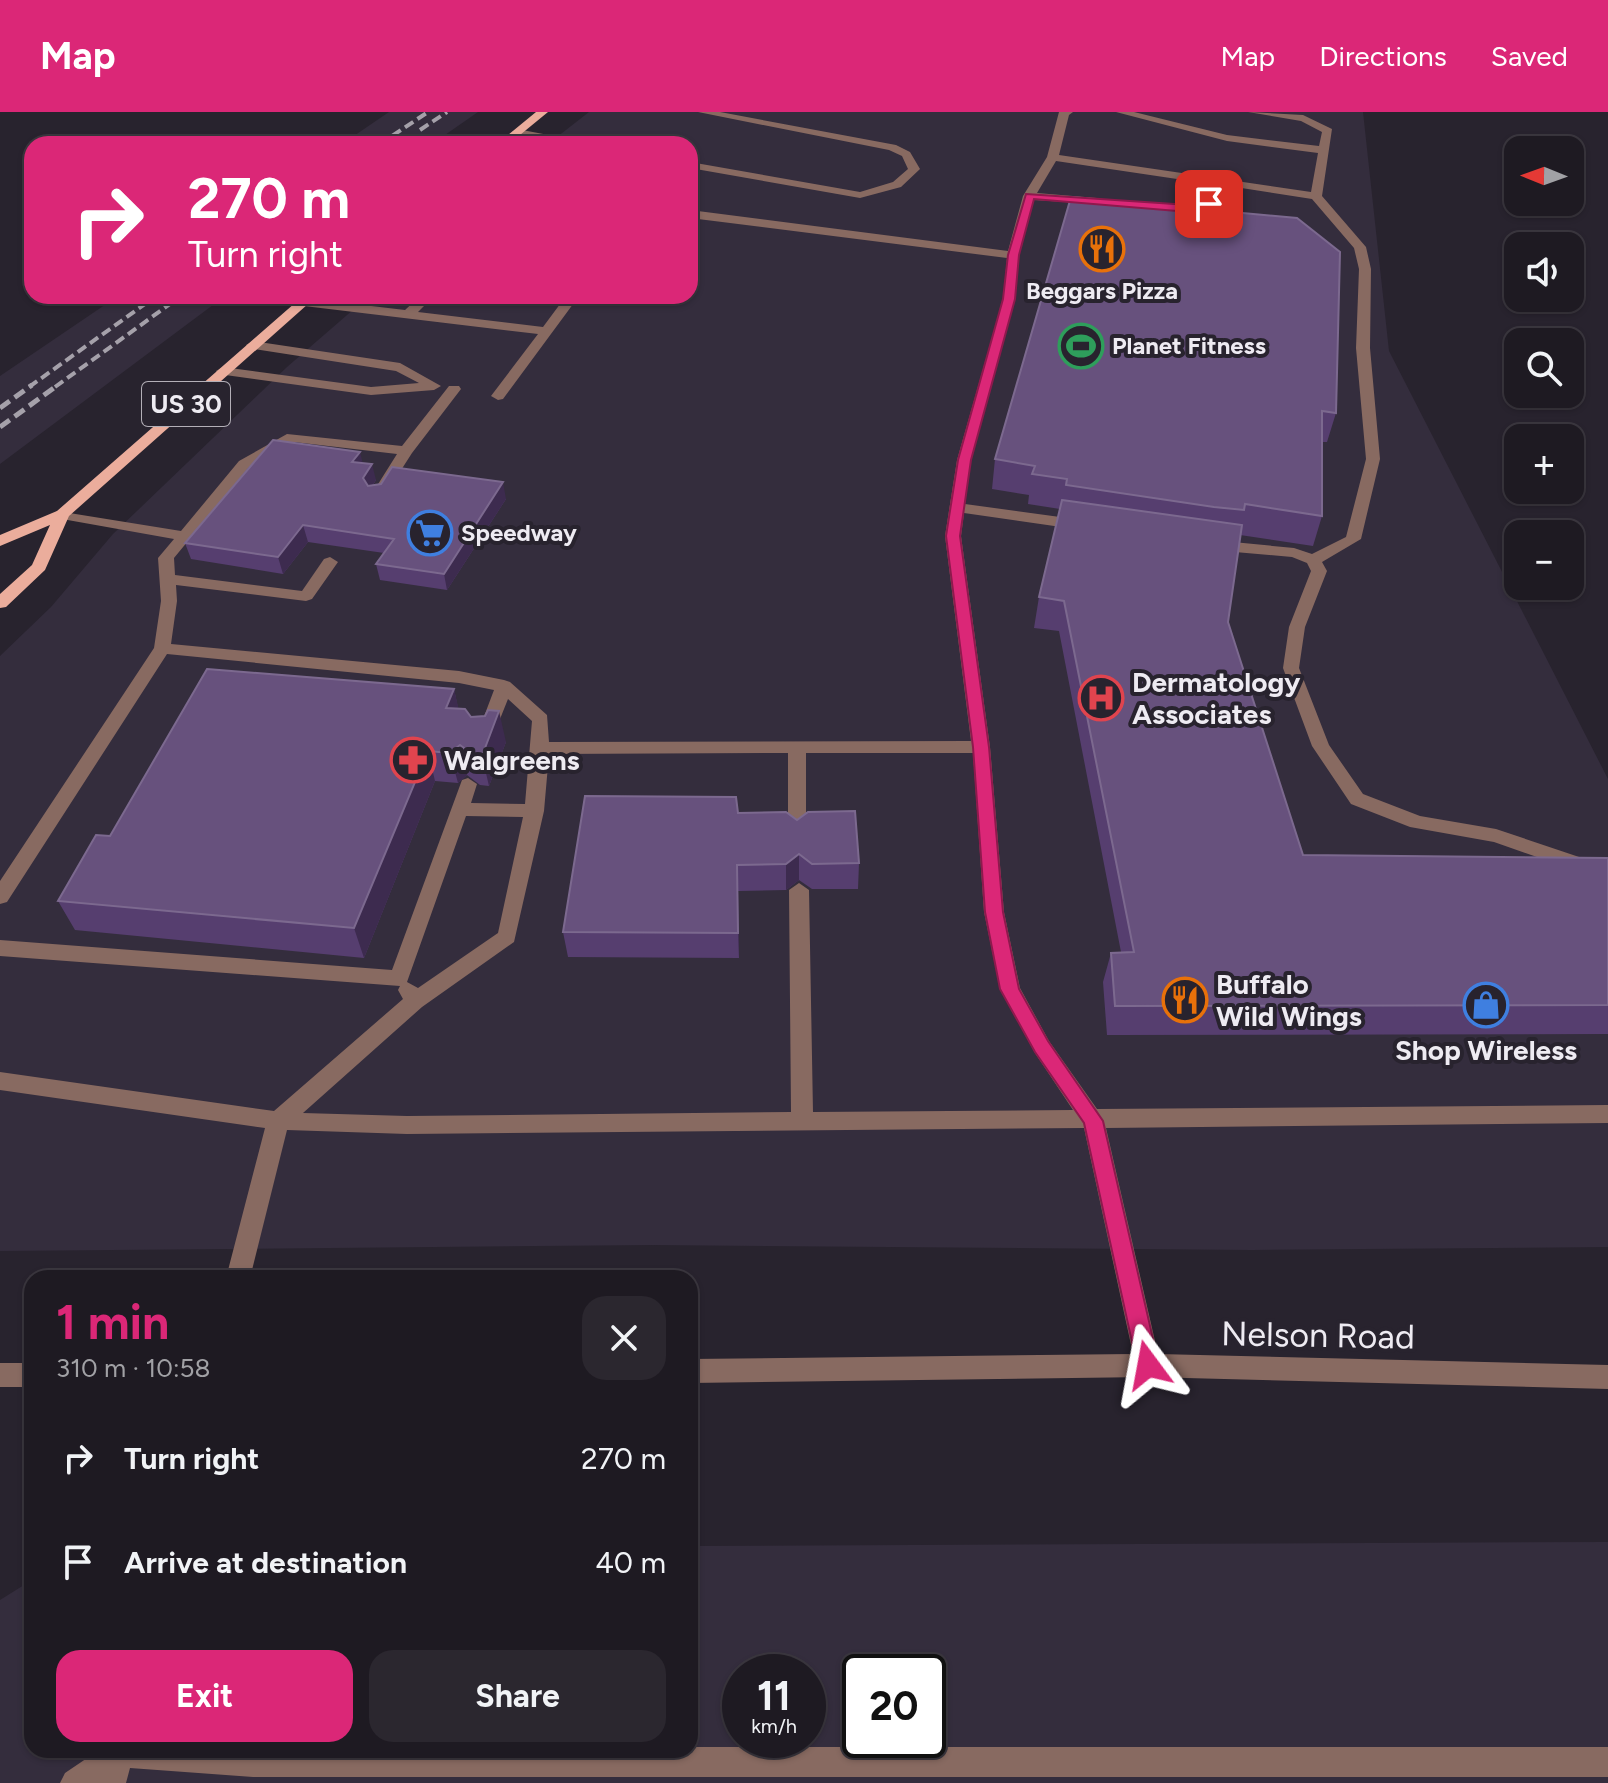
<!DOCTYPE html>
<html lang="en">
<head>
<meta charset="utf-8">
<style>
	body { margin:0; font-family:Figtree,sans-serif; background:#2b272f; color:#f1f3f6; height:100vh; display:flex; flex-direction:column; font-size:30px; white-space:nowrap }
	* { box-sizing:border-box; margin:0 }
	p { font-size:26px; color:#a1a1a5 }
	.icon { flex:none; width:44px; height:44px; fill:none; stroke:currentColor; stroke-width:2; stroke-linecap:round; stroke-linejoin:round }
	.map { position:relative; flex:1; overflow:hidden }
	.sheet { position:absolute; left:24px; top:1158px; width:674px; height:488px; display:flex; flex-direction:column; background:#1e1a22; border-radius:24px; box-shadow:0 2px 6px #0004,0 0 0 2px #3c3840 }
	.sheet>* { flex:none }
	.hud { position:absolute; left:24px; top:24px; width:674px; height:168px; border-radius:24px; box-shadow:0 2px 6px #0004,0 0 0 2px #3c3840; background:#db2777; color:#fff; overflow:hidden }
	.needle { width:52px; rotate:271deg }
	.fabs { position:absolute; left:1504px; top:24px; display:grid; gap:16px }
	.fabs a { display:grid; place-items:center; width:80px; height:80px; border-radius:16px; background:#1e1a22; box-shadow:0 2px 6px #0004,0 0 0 2px #3c3840; font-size:40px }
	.speed { position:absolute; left:722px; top:1542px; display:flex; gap:16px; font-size:40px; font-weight:700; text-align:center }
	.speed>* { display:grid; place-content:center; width:104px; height:104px; border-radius:50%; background:#1e1a22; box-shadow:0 2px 6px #0004,0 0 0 2px #3c3840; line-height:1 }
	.speed small { font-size:20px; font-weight:400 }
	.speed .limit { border:4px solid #111; border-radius:12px; background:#fff; color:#111 }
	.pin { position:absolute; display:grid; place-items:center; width:68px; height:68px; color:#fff; margin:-34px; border-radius:16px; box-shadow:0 4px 12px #0006 }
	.me { position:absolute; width:88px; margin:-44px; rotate:347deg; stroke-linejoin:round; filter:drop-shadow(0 0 6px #0008) }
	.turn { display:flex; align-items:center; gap:28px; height:168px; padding:0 32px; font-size:36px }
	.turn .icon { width:104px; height:104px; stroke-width:2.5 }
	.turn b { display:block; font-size:56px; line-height:68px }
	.round { display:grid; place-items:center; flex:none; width:84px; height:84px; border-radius:24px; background:#2b272f }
	.summary { display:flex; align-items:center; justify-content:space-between; height:136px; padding:0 32px }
	h1 { font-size:48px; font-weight:700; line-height:60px; color:#db2777 }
	.primary-button { display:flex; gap:16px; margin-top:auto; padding:16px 32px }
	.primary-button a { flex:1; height:92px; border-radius:24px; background:#db2777; color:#fff; font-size:32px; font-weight:700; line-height:92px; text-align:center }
	.primary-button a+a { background:#2b272f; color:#f1f3f6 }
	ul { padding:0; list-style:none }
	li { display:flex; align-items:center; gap:24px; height:104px; padding:0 32px }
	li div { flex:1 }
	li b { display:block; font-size:30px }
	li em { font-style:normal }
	header { display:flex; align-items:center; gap:48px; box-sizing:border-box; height:112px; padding:0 40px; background:#db2777; color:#fff }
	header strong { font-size:38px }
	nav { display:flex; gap:44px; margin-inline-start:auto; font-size:28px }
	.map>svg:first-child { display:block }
</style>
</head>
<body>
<header>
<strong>Map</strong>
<nav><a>Map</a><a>Directions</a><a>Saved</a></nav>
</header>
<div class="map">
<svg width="1608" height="1671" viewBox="0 0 1608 1671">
	<rect width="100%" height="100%" fill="#28232e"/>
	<path fill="#342d3d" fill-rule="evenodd" d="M389,0h89l-46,32h-90z
		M589,0h774l26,239 219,428v468l-356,3 -599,-5 -653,6v-595l51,-49 62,-73 174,-167 82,-71h321v-152h-142z
		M118,184h107l-225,168v-88z
		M1608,1430v241h-1608v-183l32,-20v170h658v-204zM740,1560h68v68h-68zM860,1560h68v68h-68z"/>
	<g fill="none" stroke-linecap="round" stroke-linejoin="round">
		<path fill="#886a61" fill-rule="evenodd" d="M698,0h22l176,33 14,7 10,17 -19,18 -41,11 -170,-30v-6l170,30 33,-10 15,-13 -6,-13 -13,-6z
			M1059,0h14l-4,3 -10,40 252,37 7,-39 -91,-12 -111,-29h18l93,23 92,11 3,-14 -21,-11 -53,-9 55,3 29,14 -10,67 44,51 5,22 -1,79 10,111 -19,80 -39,23 5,9 -22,56 -6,41 30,77 34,49 57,22 76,13 98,33 14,16v19l-7,-2 -21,-23 -86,-30 -84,-15 -59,-23 -39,-58 -29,-78 6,-41 22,-56 -4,-8 -15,-6 -80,-7 -8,-5 8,-5 82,8 18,6 34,-17 20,-78 -10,-111 3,-79 -5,-21 -42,-49 -77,-12 -6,12 -33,10 -31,2 -4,-2v-4l35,-3 24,-7 4,-9 -168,-25 -19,32 60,5 6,3 -6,3 -63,-4 -15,55 -4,44 -44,161 -6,44 117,16 8,5 -8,5 -118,-17 -3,23 29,211 14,165 16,76 29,53 48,68 511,-4v18l-502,5 52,226 450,11v24l-460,-12 -458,6v-24l443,-5 -49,-226 -677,6 -120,-4 -37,148h-24l39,-150 -265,-38v-18l274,39 129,-112 -5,-9 2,-4 -400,-30v-16l392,30 70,-190 6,-2 9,6 -6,19 54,1 7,-83 -24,-22 -16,40h-12l-3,-4 17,-45 -35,-7 -292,-29 -160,248 -7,2v-23l154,-233 7,-47 -3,-43 16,-19 -112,-20 -8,-5 3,-3 124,20 58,-70 48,-27 115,12 47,-60h10l2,3 -49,64 -25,39h-10l-2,-3 22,-35 -103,-12 -45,25 -75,91 1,17 127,16 22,-32 6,-2 8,5 -26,37 -6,2 -130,-16 1,16 -6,43 288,27 45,9 6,2 37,33 2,27 422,-1 -26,-205 12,-76 46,-161 4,-41 -317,-40v-8l318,41 15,-55 24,-39zM788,641v83l9,7 9,-7v-83h167l11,159 16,77 35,64 38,57 -260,2 -4,-222 -10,-7 -10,7 2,222 -384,4 -104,-3 119,-106 92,-65 30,-131 5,-57zM466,704l57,1 -25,116 -80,55 -11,-6z
			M517,17l63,12 5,3h-22l-50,-10 -1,-2z
			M420,184h14l-16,16 125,15 23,-31h13l-76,103 -5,1 -7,-4 47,-62 -234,-28 -6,-4 6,-4 101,12z
			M253,229l147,22 41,23 -7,4 -63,5 -153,-21 -2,-3 7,-4 148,20 48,-4 -23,-12 -148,-23 -2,-3z
			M0,1251h32v24h-32z
			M690,1635h918v30h-1355l-123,-9 -4,15h-66l5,-10 34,-23h591z"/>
		<path fill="#ebad9c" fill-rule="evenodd" d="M536,0h12l-39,32h-12z
			M303,184h14l-248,220 -24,54 -39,37 -6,1v-14l32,-29 18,-40 -50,21v-11l57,-24z"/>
		<path stroke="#a5a1aa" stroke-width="4" stroke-dasharray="10 5" stroke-linecap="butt" d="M420,18l27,-18
			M380,32l48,-32
			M29,275l127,-91
			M55,275l126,-91"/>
		<path stroke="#a5a1aa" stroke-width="5" stroke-dasharray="12 6" stroke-linecap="butt" d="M0,296l32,-23
			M0,315l58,-42"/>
	</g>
	<path fill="#563e6f" d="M1340,140l-4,161 -9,29h-5v74l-9,30 -73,-11 -12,87 75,233 305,3v176l-501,1 -4,-53 8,-29 10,-1 -62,-321 -25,-3 5,-31 21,-88 -32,-5 1,-9 -37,-6 3,-30z
		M362,351l14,17 -3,5 133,14 -59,91 -67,-10 -4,-16 8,-11 -76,-11 -25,32 -92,-15 -6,-16z
		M454,577l4,19 48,34 -17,44 -9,-1 -13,-10 -9,8 -23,-2 -71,177 -289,-28 -17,-29 52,-65z
		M738,701l121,50 -1,26h-46l-13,-9 -13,10 -48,1 1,67 -171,-1 -5,-25z"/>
	<path fill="#3d2b4f" d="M360,340l4,16 -12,-6z
		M372,352l4,16 -9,14 -4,-16z
		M503,370l3,17 -59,91 -3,-16z
		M303,413l5,17 -25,32 -5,-17z
		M454,577l7,30 -15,-11z
		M499,599l7,31 -17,44 -7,-30z
		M460,633l7,30 -9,8 -8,-30z
		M428,639l7,30 -71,177 -10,-30z
		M799,742v26l-13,10v-26z
		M737,753l1,26 1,67 -1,-25z"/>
	<path fill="#67517d" stroke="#7c698f" stroke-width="2" d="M1071,85l226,21 43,34 -4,161 -14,-2v105l-77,-12 -1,6 -30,-3 -148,-22 1,-6 -35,-5 3,-8 -40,-7z
		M273,328l87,12 -8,10 20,2 -9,14 5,8 13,-2 11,-17 111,15 -59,92 -68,-10 18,-25 -91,-14 -25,32 -93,-14z
		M1062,388l180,25 -14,97 75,233 305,3v147l-493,1 -4,-53 23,-1 -70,-351 -25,-4z
		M207,557l247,20 -8,19 19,1 6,8 14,-1 3,-6 11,1 -17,45 -9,-1 -13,-10 -10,8 -22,-2 -74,177 -296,-27 38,-66 14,1z
		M585,684l151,1 2,16 48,-1 11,8 11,-8 47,-1 4,52 -47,1 -13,-10 -13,10 -49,1 1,68 -175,-1z"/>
	<path fill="#db2777" stroke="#8e194d" stroke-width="2" d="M1026,82l163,11 20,-4 5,3 -25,8 -155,-13 -15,56 -4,44 -44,161 -11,76 29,211 14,165 16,77 29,52 55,80 56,244 -3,8 -8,3 -8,-3 -3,-8 -53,-242 -49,-71 -35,-63 -15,-77 -12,-165 -27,-211 12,-76 45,-161 5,-44z"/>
	<defs>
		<g id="restaurant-ring" transform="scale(2.3)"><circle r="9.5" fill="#28232e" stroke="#e8710a" stroke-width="1.5"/><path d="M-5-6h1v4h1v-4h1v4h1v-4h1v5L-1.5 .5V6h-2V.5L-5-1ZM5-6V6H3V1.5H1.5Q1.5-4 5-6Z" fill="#e8710a"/></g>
		<g id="stadium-ring" transform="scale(2.3)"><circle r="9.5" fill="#28232e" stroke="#2e9e5b" stroke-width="1.5"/><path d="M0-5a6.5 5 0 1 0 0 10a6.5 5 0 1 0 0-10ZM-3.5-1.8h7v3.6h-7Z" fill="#2e9e5b"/></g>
		<g id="supermarket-ring" transform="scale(2.3)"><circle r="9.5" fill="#28232e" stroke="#3f7fe0" stroke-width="1.5"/><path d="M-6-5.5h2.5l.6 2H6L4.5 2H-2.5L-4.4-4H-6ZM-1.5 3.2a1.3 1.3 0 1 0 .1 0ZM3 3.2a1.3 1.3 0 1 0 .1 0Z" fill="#3f7fe0"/></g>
		<g id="hospital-ring" transform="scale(2.3)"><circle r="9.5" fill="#28232e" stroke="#e0444e" stroke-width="1.5"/><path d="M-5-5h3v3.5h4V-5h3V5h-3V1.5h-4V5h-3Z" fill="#e0444e"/></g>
		<g id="pharmacy-ring" transform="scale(2.3)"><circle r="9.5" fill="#28232e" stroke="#e0444e" stroke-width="1.5"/><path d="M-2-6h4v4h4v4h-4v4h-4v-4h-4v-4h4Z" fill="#e0444e"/></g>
		<g id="shop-ring" transform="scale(2.3)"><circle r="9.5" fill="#28232e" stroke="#3f7fe0" stroke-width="1.5"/><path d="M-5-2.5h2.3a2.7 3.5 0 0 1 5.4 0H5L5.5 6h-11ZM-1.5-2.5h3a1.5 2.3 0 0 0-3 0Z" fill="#3f7fe0"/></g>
	</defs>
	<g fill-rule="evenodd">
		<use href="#restaurant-ring" x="1102" y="137"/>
		<use href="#stadium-ring" x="1081" y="234"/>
		<use href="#supermarket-ring" x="430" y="421"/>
		<use href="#hospital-ring" x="1101" y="586"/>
		<use href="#pharmacy-ring" x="413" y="648"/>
		<use href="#restaurant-ring" x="1185" y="888"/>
		<use href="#shop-ring" x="1486" y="893"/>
	</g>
	<g text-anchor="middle" stroke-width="8" stroke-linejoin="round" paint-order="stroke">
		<g font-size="24" font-weight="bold" fill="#eeebf2" stroke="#28232e" text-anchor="start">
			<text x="1102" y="187" text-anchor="middle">Beggars Pizza</text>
			<text x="1112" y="242">Planet Fitness</text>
			<text x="461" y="429">Speedway</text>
		</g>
		<rect fill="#28232e" stroke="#b3afb7" stroke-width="2" x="142" y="270" width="88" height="44" rx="6"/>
		<g font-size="26" font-weight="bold" fill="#eeebf2">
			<text x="186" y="301">US 30</text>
		</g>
		<g font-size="28" font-weight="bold" fill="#eeebf2" stroke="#28232e" text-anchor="start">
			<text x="1132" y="580">Dermatology<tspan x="1132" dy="32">Associates</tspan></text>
			<text x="444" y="658">Walgreens</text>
			<text x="1216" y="882">Buffalo<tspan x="1216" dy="32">Wild Wings</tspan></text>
			<text x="1486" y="948" text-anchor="middle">Shop Wireless</text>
		</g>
		<g font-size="34" fill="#eeebf2" stroke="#28232e">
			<text transform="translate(1318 1223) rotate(1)" y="12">Nelson Road</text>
		</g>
	</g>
</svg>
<div class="fabs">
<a><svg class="needle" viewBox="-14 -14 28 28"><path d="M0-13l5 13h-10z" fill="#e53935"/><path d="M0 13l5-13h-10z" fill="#a1a1a5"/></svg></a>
<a><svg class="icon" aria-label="sound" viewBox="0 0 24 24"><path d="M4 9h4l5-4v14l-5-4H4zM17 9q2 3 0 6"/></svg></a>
<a><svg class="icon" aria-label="search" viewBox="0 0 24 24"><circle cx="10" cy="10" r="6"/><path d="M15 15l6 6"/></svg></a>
<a>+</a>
<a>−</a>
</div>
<div class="speed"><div>11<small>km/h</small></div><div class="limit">20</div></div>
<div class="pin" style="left:1209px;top:92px;background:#d93025"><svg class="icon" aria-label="arrive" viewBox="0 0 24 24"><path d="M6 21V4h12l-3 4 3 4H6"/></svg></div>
<svg class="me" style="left:1148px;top:1253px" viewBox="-20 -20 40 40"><path d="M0-17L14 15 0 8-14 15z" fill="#db2777" stroke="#fff" stroke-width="4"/></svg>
<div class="hud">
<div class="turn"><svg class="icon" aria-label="right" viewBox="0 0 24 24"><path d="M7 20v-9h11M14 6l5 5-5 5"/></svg><div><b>270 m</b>Turn right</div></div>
</div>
<section class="sheet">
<div class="summary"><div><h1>1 min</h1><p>310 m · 10:58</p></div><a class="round"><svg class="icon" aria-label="close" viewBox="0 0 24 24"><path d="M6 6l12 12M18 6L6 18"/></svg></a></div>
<ul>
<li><svg class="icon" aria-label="right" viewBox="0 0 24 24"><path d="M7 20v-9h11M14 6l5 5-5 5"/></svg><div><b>Turn right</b></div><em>270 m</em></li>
<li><svg class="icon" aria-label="arrive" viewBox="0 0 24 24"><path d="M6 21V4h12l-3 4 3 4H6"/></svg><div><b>Arrive at destination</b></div><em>40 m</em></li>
</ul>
<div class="primary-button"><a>Exit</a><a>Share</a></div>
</section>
</div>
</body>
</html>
